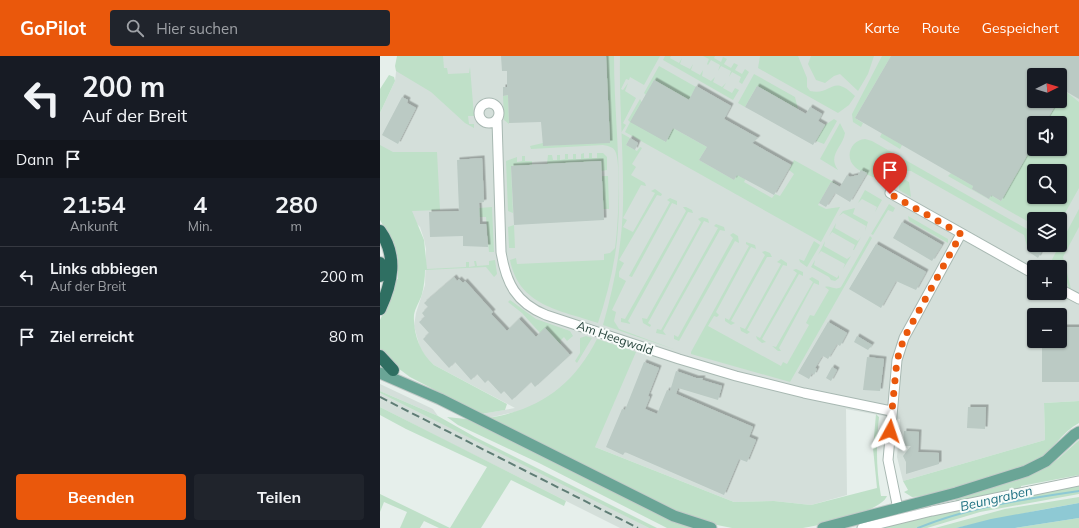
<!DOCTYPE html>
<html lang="de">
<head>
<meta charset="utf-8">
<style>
	body { margin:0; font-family:Mulish,sans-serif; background:#20242c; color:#f1f3f6; height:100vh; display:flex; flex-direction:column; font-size:15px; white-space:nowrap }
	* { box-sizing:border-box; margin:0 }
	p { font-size:13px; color:#9ea1a6 }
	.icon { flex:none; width:22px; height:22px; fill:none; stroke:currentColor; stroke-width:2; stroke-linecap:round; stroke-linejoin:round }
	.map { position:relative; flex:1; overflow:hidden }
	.details { display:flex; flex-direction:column; background:#171b24; width:380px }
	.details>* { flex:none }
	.hud { background:#171b24; color:#f1f3f6; overflow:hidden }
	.needle { width:26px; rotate:85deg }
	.fabs { position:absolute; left:647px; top:12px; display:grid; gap:8px }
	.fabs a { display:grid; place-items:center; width:40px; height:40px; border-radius:4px; background:#171b24; box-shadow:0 1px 3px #0004; font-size:20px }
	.pin { position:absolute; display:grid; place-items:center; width:34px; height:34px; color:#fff; margin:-41px -17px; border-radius:50% 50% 50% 0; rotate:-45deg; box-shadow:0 0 4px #0007 }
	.pin .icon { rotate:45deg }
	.me { position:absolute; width:44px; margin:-22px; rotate:5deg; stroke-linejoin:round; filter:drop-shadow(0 0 3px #0008) }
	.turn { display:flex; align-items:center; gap:14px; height:84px; padding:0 16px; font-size:18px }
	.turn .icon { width:52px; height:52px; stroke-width:2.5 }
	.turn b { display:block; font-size:28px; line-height:34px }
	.then { display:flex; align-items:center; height:38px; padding:0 16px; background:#0003; gap:8px; font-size:15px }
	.eta { display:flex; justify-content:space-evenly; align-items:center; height:68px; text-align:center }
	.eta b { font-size:24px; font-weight:700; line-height:28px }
	.cta { display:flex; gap:8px; margin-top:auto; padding:8px 16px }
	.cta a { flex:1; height:46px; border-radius:4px; background:#ea580c; color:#fff; font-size:16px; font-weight:700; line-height:46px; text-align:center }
	.cta a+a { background:#20242c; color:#f1f3f6 }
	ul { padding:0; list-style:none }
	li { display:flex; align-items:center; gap:12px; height:60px; padding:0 16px; border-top:1px solid #363941 }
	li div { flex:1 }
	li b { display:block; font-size:15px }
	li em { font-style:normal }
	header { display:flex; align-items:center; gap:24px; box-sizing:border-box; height:56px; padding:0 20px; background:#ea580c; color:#fff }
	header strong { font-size:19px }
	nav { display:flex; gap:22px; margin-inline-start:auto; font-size:14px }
	.search { width:280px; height:36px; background:#20242c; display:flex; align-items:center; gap:10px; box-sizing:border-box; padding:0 14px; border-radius:4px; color:#9ea1a6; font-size:15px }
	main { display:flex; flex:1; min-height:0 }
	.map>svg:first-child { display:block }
</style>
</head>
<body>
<header>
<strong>GoPilot</strong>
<div class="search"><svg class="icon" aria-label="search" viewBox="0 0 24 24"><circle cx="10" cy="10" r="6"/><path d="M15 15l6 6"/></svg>Hier suchen</div>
<nav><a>Karte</a><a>Route</a><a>Gespeichert</a></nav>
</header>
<main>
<section class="details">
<div class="hud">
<div class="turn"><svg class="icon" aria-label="left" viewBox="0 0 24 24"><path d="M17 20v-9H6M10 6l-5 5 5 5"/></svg><div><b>200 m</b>Auf der Breit</div></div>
<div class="then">Dann<svg class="icon" aria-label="arrive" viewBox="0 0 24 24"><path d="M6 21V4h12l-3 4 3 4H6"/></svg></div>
</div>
<div class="eta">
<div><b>21:54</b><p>Ankunft</p></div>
<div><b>4</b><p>Min.</p></div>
<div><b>280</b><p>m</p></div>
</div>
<ul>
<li><svg class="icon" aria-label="left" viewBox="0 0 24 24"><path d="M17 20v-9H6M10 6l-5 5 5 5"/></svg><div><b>Links abbiegen</b><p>Auf der Breit</p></div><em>200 m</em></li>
<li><svg class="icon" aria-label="arrive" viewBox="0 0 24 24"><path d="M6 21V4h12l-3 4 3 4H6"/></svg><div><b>Ziel erreicht</b></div><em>80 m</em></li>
</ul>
<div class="cta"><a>Beenden</a><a>Teilen</a></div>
</section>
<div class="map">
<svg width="699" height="472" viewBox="0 0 699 472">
	<defs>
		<filter id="shadow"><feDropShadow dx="2.5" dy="-2.5" stdDeviation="0" flood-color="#0004"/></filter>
	</defs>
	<rect width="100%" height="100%" fill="#e6efeb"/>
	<path fill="#d4dfda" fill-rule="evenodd" d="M22,0h677v345l-35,2 1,37 -142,41 -6,-24 3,-38 -54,-10 1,86 -36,10 -37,-4 -40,1 -139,-55 -76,-36 -31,7 -7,-4 34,-6 -81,-43 -7,-6 -7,-11 -6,-22 2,-13 9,-28 1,-36 -2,-10 -4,-12 -40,-40v-74l15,-32 1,-9zM654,19h26v26h-26zM654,67h26v26h-26zM654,115h26v26h-26zM654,163h26v26h-26zM654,211h26v26h-26zM654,259h26v26h-26z
		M0,328l53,25 5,7 -58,-25z
		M0,337l207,103 62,32h-29l-166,-83 -74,-38z"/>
	<path fill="#bfe0c8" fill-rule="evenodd" d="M17,0h46l1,12h3l1,6 21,-1 1,-6 4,49h-6l1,8h5v4l-9,-5 -34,-31 -35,-21 -1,-5z
		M226,0h8c0,61 9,123 3,184 -3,28 -10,56 -19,83 -38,-13 -79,-17 -88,-63l6,-2 1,6 87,-4v-6l6,-1 5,-5c3,-17 6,-80 1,-95 -2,-6 -7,-7 -13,-8l-72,4 -1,-3 13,-3v3l67,-4z
		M240,0h40l-16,29 -14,-8 -1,3 -3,-1 -5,10 2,1 5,-7 -3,8 11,7 -13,25 3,2 -5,8 9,5 -4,7 11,6 3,-4 2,1 -10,16 4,3 -5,8 14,8 1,3 -5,-1 -18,33 4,2 -4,7 10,5 22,-39 -4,-2 4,-2 7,5 -1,2 -4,-1 -38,65 5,3 -5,9v5l7,4 -14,29 4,2 -2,9 5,8 57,21 -73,-25c11,-39 19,-79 20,-120 1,-49 -4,-99 -3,-149z
		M285,0h6l-1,2 9,5 3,-5 -2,6 10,5 3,-5 -2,6 9,5 3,-5 -1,6 9,5 4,-4 -2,5 9,5 4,-4 -3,5 9,5 3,-5 4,2 -6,10 -70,-40z
		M323,0h12l-1,2 7,4 2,-5 4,2 -3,5 7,4 3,-5 4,2 -3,5 7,4 3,-5 4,3 -7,12 -3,-2 2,-5 -9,-5 -3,5 2,-6 -10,-5 -3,5 2,-6 -9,-5 -3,5 -1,-1 2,-5z
		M380,0h38l9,22v9l3,4c23,5 21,-18 45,5l-6,9 -11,8 -80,-45z
		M431,0h63l-6,18 -10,17 -18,-17 -6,2 -9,7 -9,-3 -8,-16z
		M502,0h9l-36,62 8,5 -2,4 -8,-5 -1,-8z
		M279,10l37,21 -7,13 -35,-20 -8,15 -2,-2z
		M374,18l41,23 3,12 -41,-23 -12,21 -7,-4z
		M9,19l5,2 1,4 -15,32v-24z
		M684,34l15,12v86l-19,34v-3h-26v6l-86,-49 3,-3 22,13 -1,3 17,10 2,-4 10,6 33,-58v6h26v-26h-15l13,-22h2zM654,115h26v26h-26z
		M128,39l1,29 -5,-4 -1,-24z
		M260,43l25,43 8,-14 34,19 -8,13 35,20 16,-28 8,4 -14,26 28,16 3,-4 5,2 14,-22 -5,-4 5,-10 45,25 -8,-3 -13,23 8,4 14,-2 -19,35 -196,-110 5,-10 -2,-2z
		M454,63l3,2 -13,23 -8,-3 9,-16z
		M460,67l5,10c-2,14 -18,22 -7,37l-18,-11z
		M502,77l20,12 -2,4 -20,-12z
		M485,83l7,2 162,92v7l-4,8 -3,-2 -3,-11 -113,-64h-11l-14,10c-8,-1 -26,-9 -31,-14 -11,-10 -4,-27 10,-28z
		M0,89l13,7h44l3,58 -28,1 12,29 3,29 39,-2v-5h3v5l6,-1 -1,-5h2l1,5 12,-1v-4l6,-1 2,14 -3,3 -8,-10 -61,3c0,8 -1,16 -3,24 -2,7 -7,14 -8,21 -1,18 6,38 20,50l73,39 -2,6 -24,4 -71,-37 -23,-17 -7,-9v-31l13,-28 2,-12 3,-1v-21l-6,-17 -12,-21z
		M204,97v5h5v-5h3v5h5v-5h6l4,4v13l-6,1v-10l-54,3 1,-9h4l1,5h4v-5h3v5l5,-1v-5h3v5h5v-5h3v5h5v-5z
		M142,100h3v5h7v4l-21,1 2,47 -5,-2 -2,-50 11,-4v5l5,-1z
		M222,120h6l1,33h-6z
		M524,123l5,3 2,15 -12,-7v-6z
		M485,134l17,10 -7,12 2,-5 -15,-8 -4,4z
		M290,142l7,3v4l-5,-2 -40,74 -3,-1 41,-74 -3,-2z
		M509,148l6,4 -2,4 -5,-2 -15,25 -2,-1z
		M112,151l2,45h-5l-3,-35h-7v-9z
		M303,151h3l6,3 1,3 -5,-1 -60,109 3,3 -10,-2v-4l4,1 61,-108z
		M475,152l-2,6 15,8 -3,9 1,-5 -23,-13 -4,3 4,-5z
		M699,153v18l-16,30 8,32 -2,-1 -3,-8 -6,-3v-10h-12z
		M528,160l40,23v4l-39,-22z
		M322,161l6,2 1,4 -5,-2 -56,102 3,2 -1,2 -7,-4 -1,-5 5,1 54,-97 -3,-3z
		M456,167l-1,5 23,13 3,-4 -7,13h-1l2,-5 -23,-13 -3,4z
		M336,168l8,3 1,4 -5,-1 -57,101 3,4 -10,-2 1,-4 4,1 57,-102 -4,-2z
		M134,169l1,23h-6l-1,-21z
		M353,177l5,3 1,7 -4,-2 -56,100 -5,-2v-4l4,2 55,-99 -3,-3z
		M490,180l2,2 -82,144 -99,-28v-2l58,-106 -3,-2v-2l9,3 1,4 -5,-2 -35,65 3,3 -2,2 -3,-1 -6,10 73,40 2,-4 4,2 22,-39 -3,-2 4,-8 4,1 15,-26 -4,-3c5,-2 10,4 16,0z
		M434,185l6,4 -13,22 -7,-5 -1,-3 5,2z
		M445,185l-1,5 23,13 4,-3 -8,13 2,-5 -24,-13 -3,4z
		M385,195l5,2 2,4h-5l-36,64 4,2 -4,2 -6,-4v-3l4,2 36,-65 -3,-3z
		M401,203l6,4v3l-4,-1 -36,65 3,2 -3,2 -6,-3 -1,-4 5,2 36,-65 -4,-2z
		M435,204l-1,5 23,13 2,-3v3l-4,3 -4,-1 -2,-3 -18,-10z
		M416,213l7,3v4l-4,-2 -37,65 4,3 -4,1 -5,-4 -1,-3 4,2 37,-65 -4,-3z
		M432,221l7,4v4l-5,-2 -35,65 2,3h-3l-6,-5 4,1 37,-65 -4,-3z
		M130,244l26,19 34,12 3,5 -6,5 -3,-4 -4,4 1,2 -1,1 -15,-16 -5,5 -18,-20 -14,-11z
		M206,280l6,2 -15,25 -2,-2 5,-8v-15z
		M217,283l39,13 -41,95 139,55 40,-1 37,4 66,-17 -4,-40 3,-34 3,3c-3,27 -3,52 2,79h6c-6,16 -67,29 -84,32 -23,0 -48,0 -71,0l-30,-6 -19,-7 -195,-97c51,-8 85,-32 109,-79z
		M0,335l58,25 37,21 182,91h-8l-269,-135z
		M699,345v22c-17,9 -27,28 -43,38 -13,9 -109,37 -124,36l-8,-5 4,-2 -5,-9 142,-41 -1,-37z
		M0,351l186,94 -2,5 -53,-26 -30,48h-42l-15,-7 -4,7h-20l7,-16 -23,-10 -4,10v-18l70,34 37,-61 -81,-38 -26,-14z
		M67,361l28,3 219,108h-27l-128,-65 -81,-38z
		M699,384v35l-58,11v3l-65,12 -1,-4 90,-29 13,-9z
		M699,429v9l-99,18 -53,16h-51l43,-10z
		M699,441v6l-39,7 -84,18h-21l70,-19z
		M699,462v10h-64z"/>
	<path fill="#8ec9d4" d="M699,447v15l-64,10h-59l35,-9z"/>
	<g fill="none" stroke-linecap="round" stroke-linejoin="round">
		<path stroke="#8ec9d4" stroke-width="2" d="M538,472c51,-21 107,-29 161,-37"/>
	</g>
	<path fill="#bbcac4" filter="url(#shadow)" d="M121,0h105l4,87 -67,3 -2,-24 -32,1 -1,-28 -5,1v-9h4v-16h-5z
		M511,0h188v43l-19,-11v-13h-26v26h24l-13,22h-11v20l-33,58 -10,-6 -2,4 -17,-10 1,-3 -118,-68z
		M274,24l35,20 7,-14 35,20 -7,13 34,19 -6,5 39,22 -17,30 -37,-20 -3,5 -35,-20 8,-13 -34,-19 -7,14 -36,-20z
		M377,30l49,28 4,-7 12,7 -4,7 7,4 -12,20 -68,-38z
		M22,41l6,3 -1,3 9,5 -18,36 -16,-9z
		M250,82l8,5 -3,7 -9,-5z
		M102,102l2,44 -5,1 1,21h6l2,23 -25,-1v-10l-33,1 -1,-25 30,-1 -2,-51z
		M221,105l3,59 -90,5 -3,-59z
		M481,114l6,3 -17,29 -15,-9 -9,14 -7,-4 12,-21 9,5 7,-12 3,2 8,-2z
		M522,166l40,23 -10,16 -39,-23z
		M496,188l50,28 -10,18 -20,-9 -15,27 -32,-19z
		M654,189h11l-7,13 -9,-6z
		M74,221l3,4 2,-2 4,4 2,-2 28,31 -2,2 16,17 12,-12 17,18 9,-9 25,27 -35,32 -4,-5 -19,18 -8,-9 -3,3 -13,-14 -3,3 -8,-9 -6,6 -16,-18 -6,6 -26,-29 6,-6 -10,-11 6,-5 -3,-4 6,-6 -4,-4z
		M448,266l19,11 -7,13 -3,-2 -9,15 -5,-3 -2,2 -6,10 2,1 -3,6 -2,-2 -3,6 -11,-6z
		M680,271h19v55h-37v-41h18z
		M477,280l15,9 -4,5 -14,-8z
		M487,301l17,2 -4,32 -17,-1z
		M264,306l15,6 -11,28 2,1 -5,12 12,5 10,-24 3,1 6,-20 20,7h7l-1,2 20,6 -4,14 -40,-12 -2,6 77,33 -4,10 7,3 -9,22 -8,-3 -15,36 -99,-43 -2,3 -17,-8 16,-38 3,1z
		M452,311l5,3 -6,11 -5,-3z
		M588,351h18l-1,22 -18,-1z
		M524,375l15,1 -1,20 21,1v11l-33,10v-12l-3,-6 8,-10h-8z"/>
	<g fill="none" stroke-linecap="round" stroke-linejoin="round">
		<g stroke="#a8b8b2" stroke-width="11">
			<path id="minor" d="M99 57a10 10 0 1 1 20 0a10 10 0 1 1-20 0Z
				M117,64l4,132c5,31 15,51 45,63l133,44 57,17 68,17 87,18
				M510,137l144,81
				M680,233l19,10
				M518,453l-10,-49 9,-100 7,-22 57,-104
				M482,472l70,-17 147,-30"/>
		</g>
		<g stroke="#c2cac8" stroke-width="13">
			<path id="major" d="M0,317l60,26 234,117 37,12
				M443,472l133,-35 70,-22 20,-10 28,-26 5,-3"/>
		</g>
		<g stroke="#c2cac8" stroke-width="14">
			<path id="highway" d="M0,175c18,25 12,52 0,78
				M0,207v13
				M0,300l13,14"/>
		</g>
		<use href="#minor" stroke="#fff" stroke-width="9"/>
		<use href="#major" stroke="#6aa596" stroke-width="11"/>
		<use href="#highway" stroke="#2f6f62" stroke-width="12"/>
		<path stroke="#5f7d75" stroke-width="2" stroke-dasharray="8 4" stroke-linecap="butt" d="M0,341l258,131"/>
	</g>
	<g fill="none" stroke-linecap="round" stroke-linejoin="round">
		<path stroke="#ea580c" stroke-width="7" stroke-dasharray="0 12.6" d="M510,375l7,-71 7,-22 57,-104 -71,-40"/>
	</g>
	<g text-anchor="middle" stroke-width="4" stroke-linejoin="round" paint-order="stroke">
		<g font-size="12" fill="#24423a" stroke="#f7fbf9">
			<text transform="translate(235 282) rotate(19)" y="4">Am Heegwald</text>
		</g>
		<g font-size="13" font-style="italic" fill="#1c6f80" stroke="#f7fbf9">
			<text transform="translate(616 442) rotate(-13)" y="5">Beungraben</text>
		</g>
	</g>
</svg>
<div class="fabs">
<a><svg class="needle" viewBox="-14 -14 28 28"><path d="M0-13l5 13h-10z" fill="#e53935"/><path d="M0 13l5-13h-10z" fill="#9ea1a6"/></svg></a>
<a><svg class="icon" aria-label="sound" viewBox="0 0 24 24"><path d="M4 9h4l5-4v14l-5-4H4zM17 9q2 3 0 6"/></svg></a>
<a><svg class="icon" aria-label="search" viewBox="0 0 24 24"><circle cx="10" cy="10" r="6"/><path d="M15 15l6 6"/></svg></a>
<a><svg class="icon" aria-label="layers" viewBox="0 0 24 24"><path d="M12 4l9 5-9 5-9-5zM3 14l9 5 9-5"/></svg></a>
<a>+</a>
<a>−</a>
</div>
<div class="pin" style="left:510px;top:138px;background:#d93025"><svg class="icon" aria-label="arrive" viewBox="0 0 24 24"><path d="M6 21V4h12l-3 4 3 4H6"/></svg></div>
<svg class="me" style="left:510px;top:375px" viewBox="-20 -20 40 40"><path d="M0-17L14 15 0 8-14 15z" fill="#ea580c" stroke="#fff" stroke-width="4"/></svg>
</div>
</main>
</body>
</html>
